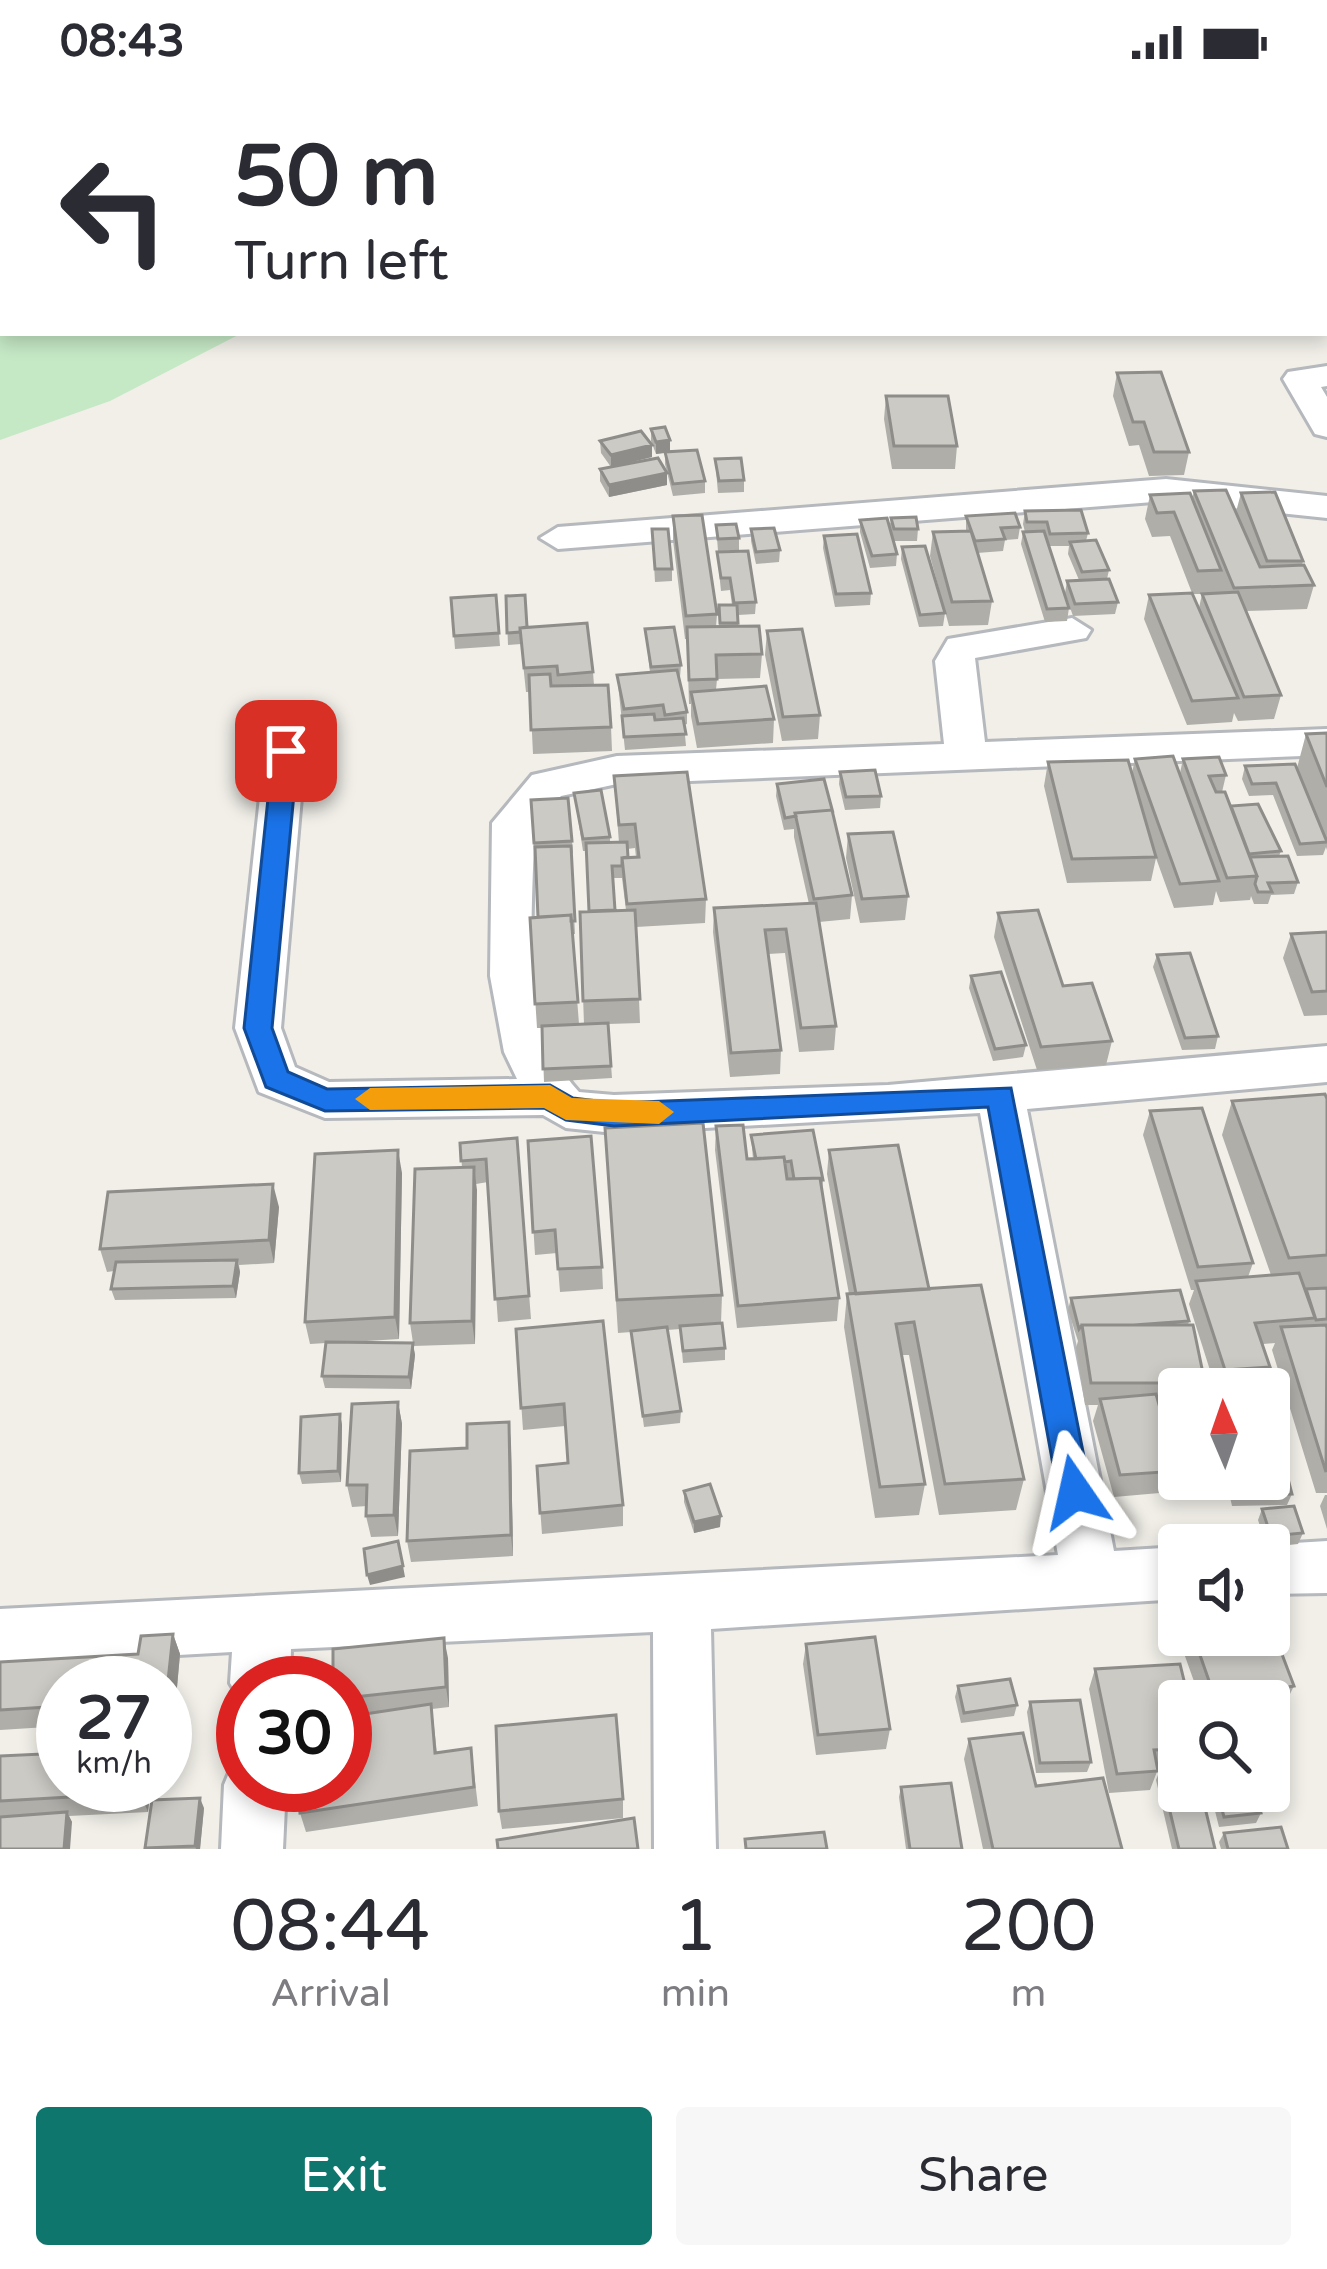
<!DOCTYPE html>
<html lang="en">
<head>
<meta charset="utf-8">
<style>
	body { margin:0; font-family:"Varela Round",sans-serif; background:#f7f7f7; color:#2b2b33; height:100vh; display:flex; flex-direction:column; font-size:45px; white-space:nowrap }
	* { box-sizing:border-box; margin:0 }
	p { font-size:39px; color:#7c7c81 }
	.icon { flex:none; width:66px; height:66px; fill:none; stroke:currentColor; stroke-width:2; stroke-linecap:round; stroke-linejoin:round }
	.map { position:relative; height:1765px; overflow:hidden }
	.details { display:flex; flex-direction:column; background:#fff; flex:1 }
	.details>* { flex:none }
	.top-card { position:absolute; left:0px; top:0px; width:1329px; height:252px; box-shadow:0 6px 18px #0003; background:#fff; color:#2b2b33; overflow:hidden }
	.needle { width:78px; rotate:358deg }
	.controls { position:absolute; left:1158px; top:1284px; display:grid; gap:24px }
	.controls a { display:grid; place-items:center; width:132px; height:132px; border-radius:12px; background:#fff; box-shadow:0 6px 18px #0003; font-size:60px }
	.speed { position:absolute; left:36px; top:1572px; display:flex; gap:24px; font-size:60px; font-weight:700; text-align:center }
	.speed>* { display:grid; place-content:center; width:156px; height:156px; border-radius:50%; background:#fff; box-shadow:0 6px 18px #0003; line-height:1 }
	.speed small { font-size:30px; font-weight:400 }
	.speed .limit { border:18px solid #d22; background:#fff; color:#111 }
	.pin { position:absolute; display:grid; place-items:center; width:102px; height:102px; color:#fff; margin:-51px; border-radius:24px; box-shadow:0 6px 18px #0006 }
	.me { position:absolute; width:132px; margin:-66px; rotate:349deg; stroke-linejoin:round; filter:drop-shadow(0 0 9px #0008) }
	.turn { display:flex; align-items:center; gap:42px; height:252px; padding:0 36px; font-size:54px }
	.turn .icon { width:156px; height:156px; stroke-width:2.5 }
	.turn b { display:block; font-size:84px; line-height:102px }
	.eta { display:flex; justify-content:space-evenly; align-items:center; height:204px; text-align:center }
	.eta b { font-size:72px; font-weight:600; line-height:84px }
	.primary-button { display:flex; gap:24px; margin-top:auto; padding:24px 36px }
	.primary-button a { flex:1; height:138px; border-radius:12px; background:#0f766e; color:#fff; font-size:48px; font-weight:600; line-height:138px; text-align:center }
	.primary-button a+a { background:#f7f7f7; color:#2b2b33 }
	.status { display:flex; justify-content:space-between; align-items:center; height:84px; padding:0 60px; background:#fff; direction:ltr }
	.status svg { height:33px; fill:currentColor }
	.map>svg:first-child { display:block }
</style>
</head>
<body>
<div class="status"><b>08:43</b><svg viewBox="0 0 49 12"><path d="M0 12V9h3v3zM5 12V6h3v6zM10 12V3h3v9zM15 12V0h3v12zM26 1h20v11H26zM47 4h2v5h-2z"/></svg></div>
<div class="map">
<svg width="1327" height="1765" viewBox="0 0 1327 1765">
	<rect width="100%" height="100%" fill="#f1efe8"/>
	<path fill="#c5e8c5" d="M0,0h738l2,3h-737v246h239l-132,68 -110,39z"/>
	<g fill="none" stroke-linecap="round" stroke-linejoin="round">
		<g stroke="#b5b8bc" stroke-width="6">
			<path id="street" d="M1327,282v20l-6,1 6,10v40l-12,-3 -32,-55 5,-7z
				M1166,395l161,17v22l-161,-17 -608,48 -18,-11 18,-11z
				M1072,534l19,12 -5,8 -111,20 10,84 342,-13v26l-710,29 -56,12 -27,30c0,86 -18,198 45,266l35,3 274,-10 439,-39v36l-300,27 87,442 65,-4v52l-468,30 5,220h-62l-1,-217 -362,17 -1,34h-47v22l-13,-22 2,-31 -232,13v-56l1058,-54 -78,-442 -366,20 -48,-5 -23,-13 -218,3 -66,-26 -24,-64 30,-277 6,-10h28l6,10 -24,277 14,39 34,15 188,-3 -13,-27 -14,-76 2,-153 40,-48 85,-19 327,-12 -9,-83 13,-22z
				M1327,1457v52l-58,1v-49h-9z
				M243,1675v26h43l-3,64h-62l3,-64 9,-22z"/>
		</g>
		<use href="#street" fill="#fff" fill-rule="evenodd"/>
	</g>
	<path fill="#afaea9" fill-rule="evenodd" d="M1117,289l72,79 -5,23 -35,1 -10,-31 -10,1 -16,-50z
		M886,312l71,50 -2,23h-63l-8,-50z
		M651,345l19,23 35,29v12l-32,3 -8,-32v-11l-9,1 -5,-13z
		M600,357l52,4v12l-37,9 52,19 -58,12 -9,-16v-12l11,-2 -10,-14z
		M715,375l29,21v12l-26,1z
		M1194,407l42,21 5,-19 62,68 -1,4 12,20 -7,24 -61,2 35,84 -7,24 -36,2 -4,-8 -2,9 -45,3 -43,-106 5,-24 43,-2 -22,-57 -18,1 -7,-18 5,-24 42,4zM1193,510h9l-3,14z
		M1025,427l63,22 -2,8 23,29 -2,9 11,23 -3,12 -42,2 -8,-23 2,-12 12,-1 -11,-26 1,-8h-20l20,62 -2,13 -22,1 -24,-78 2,-12h2l-2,-8z
		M673,432l44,98 -1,13h3v-22h13l-2,-15 -9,1 -4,-39 39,50 -1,12 -17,1v12l24,27 -2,24 -43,1 -1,11 58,29 -1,24 -76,5 -6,-32v-12h-2l-2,-65h-2l-12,-99z
		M966,432l54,11 -2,12 -13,1 -2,11 -26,2 15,48 -4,24 -39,1 -19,-70 3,-24 33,-1z
		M891,434l27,11 -1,12h-23l3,13 -1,12 -26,2 -10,-36v-12l30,9z
		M716,441l23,13v12l-21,1z
		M652,445l20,40v12l-17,1z
		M751,445l29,21 -1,12 -23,2 -5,-23z
		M824,452l47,57 -1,12 -35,2 -12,-59z
		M902,463l43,66 -2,13 -24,1 -18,-68z
		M496,511l4,51 -45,3 -4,-51z
		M506,512l21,31 66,45 1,13 17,42 1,24 -79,3 -3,-62h-4l-5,-48 -13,1z
		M645,545l36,36 -1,12h-1l8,35v12l-3,1 2,21 -61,4 -8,-75 33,-3z
		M767,547l53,84 -2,24 -36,2 -17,-86z
		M1327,649v117l-1,-3 -3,8 -26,1 -24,-61 -24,1 -7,-17 3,-13 52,2 9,-34z
		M1135,675l45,14 3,-14 43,16 -4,17 9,14 50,45 -2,5 19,26 -4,12 -23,1 -3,9h-14l-3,-8 -1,4 -30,2 -4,-11 -3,14 -39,3 -18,-50 -5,23 -84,2 -23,-97 4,-24 84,11z
		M840,688l41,24 -1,12 -35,2 -6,-26z
		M614,692l92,123 -1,24 -69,4 4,96 -32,1 4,54 -68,4 -2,-54h-5l-7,-110 8,-1 -7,-117 41,41 1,12h-2l4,81h-3l7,90h5l-4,-112 9,-1 -2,-60h-4l-9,-58 36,44v6h9zM635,764l1,9h-8l-1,-8zM613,794h9l4,32h-11z
		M777,700l75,111 -2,24 -31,3 17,104 -2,24 -35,2 -14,-99 -17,1 13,96 -1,24 -50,3 -17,-145 1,-24 95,-4 -15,-67v-8l-10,1 -8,-34z
		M848,750l60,62 -3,24 -45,3 -14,-65z
		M998,829l114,128 -6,24 -69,5 -43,-133z
		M1327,848v83l-23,1 -21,-58 8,-24z
		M1157,871l61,81 -3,13 -33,1 -29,-83z
		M971,892l55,69 -3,12 -30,4 -24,-73z
		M1327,1015v394h-11l-44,-143 3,-7 -12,1 7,23 -8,22h-53l1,-3h5l-26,-82 5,-14h-3l-48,-155 7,-24 103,152 -5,14 23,-2 -49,-140 10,-34z
		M716,1042l31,33h6l-2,-24 72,45 -1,10 17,108 -2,23 -100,7 -22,-178z
		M605,1044l117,167 -1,28 4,25v12l-42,3 -3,-34 -13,1 14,81 -1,12 -36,4 -13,-95 -13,1z
		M517,1054l14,181 -33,3 -10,-140 -12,2 -1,160 -62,2 2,9 -4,34 -86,-1 -3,-12 4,-33 -16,1 -5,-22 97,-149 -3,166 -48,3 62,1 -3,-20 52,-156 -2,-24z
		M528,1057l74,126 1,22 -43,3 -3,-39 -22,2z
		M829,1066l100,139 95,190 -8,31 -77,5 -30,-160h-8l24,129 -6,31 -44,3 -31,-191 3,-33h2l-22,-120z
		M279,1123l-5,56 -35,2 1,7 -4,26 -121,2 -4,-11 3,-18 -7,1 -7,-23z
		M1071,1214l118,23 -1,4 17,58 -2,6h-24v16h-20l19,66 -7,21 -57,5 -21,-76 5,-16h-13l-9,-57 2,-7 -10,-31z
		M603,1237l20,184v21l-81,8 -5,-68 31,-3 -3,-37 -42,4 -7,-101z
		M398,1318l4,22 -4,112 -27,1 -5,-21 1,-10 -15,1 -5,-22z
		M340,1330l2,11 -1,57 -39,2 -3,-11z
		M511,1360l2,112 -102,6 -4,-21z
		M1226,1395h43l23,15 -5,11 -55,1z
		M684,1407l36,36 -26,6 -10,-31z
		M1325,1411h2v34l-7,-23z
		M1262,1425l41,24 -5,11 -29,3v-2h-3l-8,-25z
		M173,1550l7,20 -6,66h-9v-37h-102v43l-63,4v-68l138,-8z
		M1185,1551h84l25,51 -10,20 -15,3v-8h-68l-20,-56z
		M806,1560l84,85 -4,20 -70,6 -13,-91z
		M448,1574l1,49 -17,2 5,44 34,-5 7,58 -172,26 -6,-19 45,-28v-102z
		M1095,1585l84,32v67l-21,1 -8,21 -41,3 -20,-104z
		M958,1602l59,19 -3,11 -53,7 -6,-26z
		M1030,1618l61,60 -4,10 -51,1 -9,-61z
		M969,1655l67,47 86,63h-139l-19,-90z
		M0,1672l151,29 -3,27 -79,4 3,6 -72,27z
		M1160,1686l55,79h-43l-16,-69z
		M901,1703l61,62h-56l-7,-52z
		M1210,1707h45l6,22 -5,10 -37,4z
		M623,1715v19l-121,11 -3,-18z
		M204,1724l-4,41h-54l-1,-1z
		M1224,1749l64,16h-67l-2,-7z"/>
	<path fill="#8f8d8a" d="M670,356v12l-14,2v-12z
		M652,361v12l-41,10v-12z
		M667,389v12l-58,12v-12z
		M398,1066l4,23 -3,166 -4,-22z
		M474,1083l3,23 -2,154 -3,-23z
		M273,1100l6,23 -5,56 -5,-23z
		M237,1176l3,12 -4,26 -3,-12z
		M413,1259l2,12 -4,34 -2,-12z
		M398,1318l4,22 -4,112 -4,-21z
		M340,1330l2,11 -1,57 -3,-11z
		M509,1338l2,22 2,112 -2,-21z
		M721,1432l-1,11 -26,6v-11z
		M403,1482l2,11 -35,8 -3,-10z
		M173,1550l7,20 -6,66 -8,-20z
		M444,1554l4,20 1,49 -3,-20z
		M141,1701h10l-3,27 -8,-19z
		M200,1714l4,10 -4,41h-4l-1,-3z
		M67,1728l5,10 -2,27h-6z"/>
	<path fill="#cccac5" stroke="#8f8d8a" stroke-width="3" d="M1161,288l28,80h-35l-10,-30h-11l-16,-49z
		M886,312h62l9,50h-63z
		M665,343l5,13 -14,2 -5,-13z
		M641,347l11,14 -41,10 -11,-14z
		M697,366l8,31 -32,3 -8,-32z
		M658,374l9,15 -58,12 -9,-16z
		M741,374l3,22 -25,1 -4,-22z
		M1226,406l34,77 44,-2 10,20 -80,3 -40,-97z
		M1275,408l28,69h-36l-26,-68z
		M1190,409l31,77 -23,1 -24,-59 -17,1 -7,-18z
		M1081,426l7,23 -38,1 -3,-12h-20l-2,-11z
		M1015,429l5,14 -19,1 4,11 -30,2 -9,-25z
		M702,431l15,99 -31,2 -13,-100z
		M916,433l2,12h-24l-3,-11z
		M887,434l10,36 -25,2 -12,-36z
		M736,440l3,14 -21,1 -2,-14z
		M774,444l6,22 -24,2 -5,-23z
		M652,445h16l4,40h-17z
		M971,447l21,70 -40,1 -19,-70z
		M1044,447l25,77 -22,1 -24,-77z
		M857,450l14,59 -35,1 -12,-58z
		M1096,456l13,30 -27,2 -12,-30z
		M925,462l20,67 -25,2 -18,-68z
		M748,467l8,51 -22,1 -4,-25h-9l-4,-26z
		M1109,495l9,23 -43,2 -8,-23z
		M1238,508l43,103 -37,2 -42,-103z
		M1192,509l46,105 -46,3 -43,-106z
		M496,511l3,38 -45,3 -3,-38z
		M525,511l2,32 -7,1v4l-13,1 -1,-37z
		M719,521h18l1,18h-18z
		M587,539l6,49 -35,3 -1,-9 -33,2 -4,-40z
		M759,542l3,28 -46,1 1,24 -28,1 -2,-53z
		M674,543l7,38 -30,2 -6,-38z
		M802,545l18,86 -37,2 -16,-86z
		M677,586l10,42 -22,3 -2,-10 -39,4 -7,-34z
		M550,590l1,12 57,-1 3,42 -80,3 -2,-55z
		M766,602l8,33 -76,5 -7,-32z
		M654,630l1,6 28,-2 3,16 -62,3 -2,-21z
		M1327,649v54l-21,-53z
		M1173,672l46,125 -39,3 -45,-125z
		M1219,673l7,18 -17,1 7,16h9l32,84 -30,2 -44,-119z
		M1128,676l28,97 -84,2 -24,-97z
		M1295,680l32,78 -27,2 -24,-61 -24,1 -7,-18z
		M875,686l6,26 -35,1 -6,-25z
		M687,688l19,127 -79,5 -5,-46 17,-1 -4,-33 -16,1 -5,-49z
		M824,695l9,34 -1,-3 -37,3 1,3 -11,2 -8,-34z
		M601,706l9,47 -27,2 -9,-46z
		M568,714l4,43 -38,2 -3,-43z
		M1258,720l23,47 -32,3 -18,-48z
		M832,726l20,85 -38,4 -19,-86z
		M893,748l15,64 -46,3 -14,-65z
		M627,758l1,15 -6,1v8h-10l3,44 -26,1 -3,-68z
		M571,762l4,75h-4v-6l-33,2 -3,-70z
		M1288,772l10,26 -30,1 4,9h-14l-3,-8 2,-8 -7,-19z
		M816,819l20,123 -35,2 -15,-99 -21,1 16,120 -50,3 -17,-145z
		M635,826l5,89 -57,2 -3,-89z
		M1038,826l25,76 29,-3 20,58 -71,6 -43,-134z
		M571,831l7,87 -43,2 -5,-86z
		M1327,848v59l-15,1 -21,-58z
		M1190,869l28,83 -33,2 -28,-83z
		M1001,888l25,73 -31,4 -24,-73z
		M608,939l3,43 -68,3 -1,-43z
		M1325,1010l2,5v156l-38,3 -57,-157z
		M1202,1024l51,155 -55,4 -48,-156z
		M703,1039l19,172 -105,5 -12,-172z
		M743,1041l4,34 37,-2 3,22 33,-1 19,120 -101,8 -22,-180z
		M813,1046l10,50h-2l-1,-2 -26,1 -3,-18 -6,1 -1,-5 -28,2 -5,-24z
		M591,1052l11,131 -44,2 -3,-39 -22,2 -5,-91z
		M517,1054l12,158 -34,3 -9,-140 -25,2 -1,-18z
		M898,1061l31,144 -73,5 -27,-144z
		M398,1066l-3,167 -90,5 10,-168z
		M474,1083l-2,154 -62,2 5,-154z
		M273,1100l-4,56 -169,9 8,-57z
		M237,1176l-4,26 -122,3 5,-27z
		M1299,1189l16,45 -60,5 15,44 -45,3 -29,-89z
		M981,1201l43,194 -79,5 -31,-162 -18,2 29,160 -45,3 -33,-193z
		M1327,1204v31l-11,1 -10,-31z
		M1180,1206l9,31 -55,4h-52l-3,4 -8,-31z
		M603,1237l20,184 -83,8 -3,-47 31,-3 -4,-59 -43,4 -5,-79z
		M722,1239l3,25 -42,3 -3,-25z
		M1082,1241h111l12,58h-114z
		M1326,1241l1,3 -1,144 -45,-145z
		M667,1243l14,84 -38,5 -12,-85z
		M326,1258l87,1 -4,34 -87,-1z
		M1259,1301l1,4h-50v-3z
		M1156,1310l22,77 -58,4 -20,-76z
		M398,1318l-4,113 -28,1 1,-31h-20l5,-81z
		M340,1330l-2,57 -39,2 2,-56z
		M509,1338l2,113 -104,6 3,-90 57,-3v-24z
		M1269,1345h6l17,65 -56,1 -3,-16h36z
		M710,1400l11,32 -27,6 -10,-31z
		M1294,1422l9,27 -32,3 -9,-27z
		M398,1457l5,25 -36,9 -3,-26z
		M1269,1536l25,66 -79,12 -22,-63h76z
		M173,1550l-7,66 -1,-17h-102v23l-63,4v-48l138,-8 3,-18z
		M875,1553l15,92 -72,6 -12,-91z
		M444,1554l2,49 -101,11v-15h-12v-34z
		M1180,1580l9,37h-10v48l-25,1 4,21 -41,3 -22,-105z
		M1010,1595l7,26 -53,8 -6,-27z
		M1080,1616l11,62 -51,1 -10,-61z
		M431,1620l4,49 36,-5 3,39 -174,26 -2,-28h47v-68z
		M616,1631l7,84 -124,12 -3,-85z
		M1023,1649l13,53 67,-8 19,71h-129l-24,-110z
		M63,1669v32h78l-1,8 -140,8v-45z
		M1179,1684v23h22l14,58h-36l-19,-79z
		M951,1699l11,66h-52l-9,-62z
		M1217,1707h38l6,22 -37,4z
		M200,1714l-5,48 -50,2 7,-48z
		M67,1728l-3,37h-64v-32z
		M634,1734l4,31h-140l-1,-9z
		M1281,1743l7,22h-60l-4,-16z
		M824,1748l3,17h-81l-1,-10z"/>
	<path fill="#1a73e8" stroke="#114b97" stroke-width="3" d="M286,658l12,9 -26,277 16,44 39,17 223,-4 23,13 41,5 397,-15 80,404 -5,11 -11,4 -12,-4 -5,-11 -70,-385 -374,19 -48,-6 -22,-12 -219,3 -59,-24 -22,-59 29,-277z"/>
	<path fill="#f59e0b" d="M550,1001l22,13 87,3 15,11 -15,12 -93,-4 -22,-12 -174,2 -15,-11 15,-11z"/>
</svg>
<div class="controls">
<a><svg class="needle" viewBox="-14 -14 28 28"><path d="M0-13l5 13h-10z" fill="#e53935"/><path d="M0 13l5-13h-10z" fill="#7c7c81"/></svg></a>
<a><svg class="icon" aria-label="sound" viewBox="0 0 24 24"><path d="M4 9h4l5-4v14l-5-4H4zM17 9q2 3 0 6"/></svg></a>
<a><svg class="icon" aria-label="search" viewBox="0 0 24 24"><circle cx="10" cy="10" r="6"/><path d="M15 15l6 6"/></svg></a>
</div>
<div class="speed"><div>27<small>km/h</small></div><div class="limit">30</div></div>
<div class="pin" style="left:286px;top:667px;background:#d93025"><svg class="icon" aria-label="arrive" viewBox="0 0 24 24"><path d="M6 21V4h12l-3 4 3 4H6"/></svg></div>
<svg class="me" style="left:1075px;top:1408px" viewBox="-20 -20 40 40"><path d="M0-17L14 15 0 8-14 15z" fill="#1a73e8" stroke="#fff" stroke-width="4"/></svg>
<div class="top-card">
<div class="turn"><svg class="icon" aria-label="left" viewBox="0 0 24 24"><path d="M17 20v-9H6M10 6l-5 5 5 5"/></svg><div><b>50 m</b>Turn left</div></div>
</div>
</div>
<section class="details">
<div class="eta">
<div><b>08:44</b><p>Arrival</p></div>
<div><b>1</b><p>min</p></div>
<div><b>200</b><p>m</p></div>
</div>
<div class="primary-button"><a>Exit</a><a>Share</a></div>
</section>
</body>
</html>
